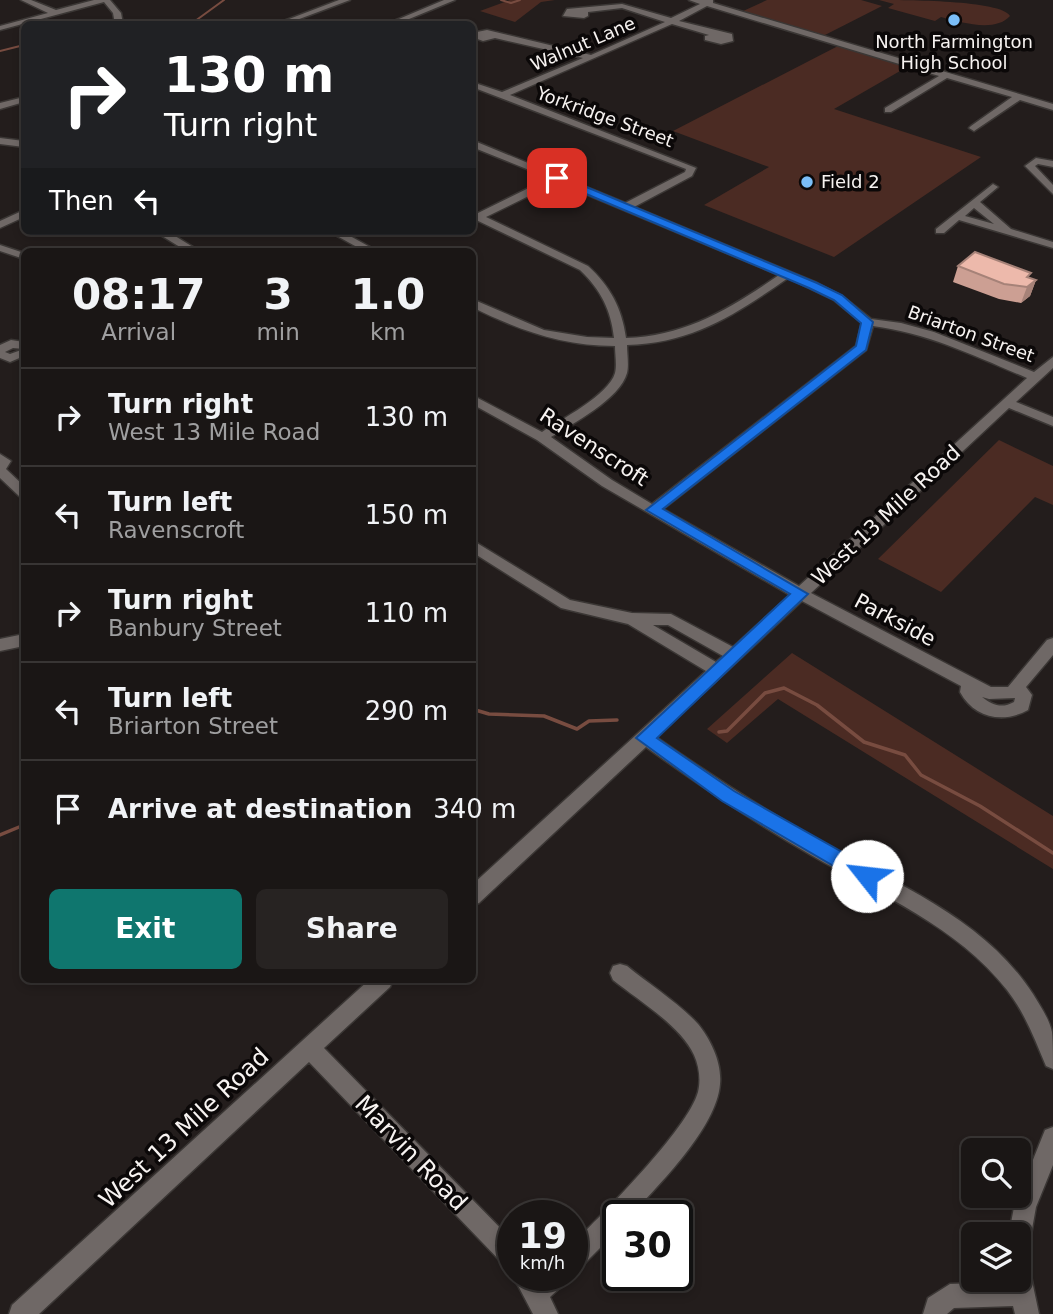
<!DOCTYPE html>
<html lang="en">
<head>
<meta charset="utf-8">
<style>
	body { margin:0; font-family:"DejaVu Sans",sans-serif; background:#272322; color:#f1f3f6; height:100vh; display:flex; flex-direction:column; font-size:26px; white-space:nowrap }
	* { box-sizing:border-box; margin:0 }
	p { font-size:23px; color:#9f9fa0 }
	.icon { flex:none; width:38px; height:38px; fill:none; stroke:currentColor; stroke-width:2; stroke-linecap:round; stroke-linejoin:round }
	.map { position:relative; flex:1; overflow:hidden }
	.drawer { position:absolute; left:21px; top:248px; width:455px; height:735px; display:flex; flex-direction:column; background:#1a1615; border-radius:10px; box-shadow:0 4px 10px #0003,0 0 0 2px #383534 }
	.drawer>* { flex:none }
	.hud { position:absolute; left:21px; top:21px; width:455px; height:214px; border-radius:10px; box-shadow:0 4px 10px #0003,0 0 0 2px #383534; background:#202124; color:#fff; overflow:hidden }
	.buttons { position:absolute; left:961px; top:1138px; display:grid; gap:14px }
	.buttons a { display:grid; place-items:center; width:70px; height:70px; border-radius:10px; background:#1a1615; box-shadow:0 4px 10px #0003,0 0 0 2px #383534; font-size:35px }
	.speed { position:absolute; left:497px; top:1200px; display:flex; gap:14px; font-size:35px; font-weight:700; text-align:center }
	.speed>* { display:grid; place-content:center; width:91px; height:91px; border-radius:50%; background:#1a1615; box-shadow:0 4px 10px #0003,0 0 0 2px #383534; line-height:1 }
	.speed small { font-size:18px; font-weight:400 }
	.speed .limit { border:4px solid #111; border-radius:10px; background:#fff; color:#111 }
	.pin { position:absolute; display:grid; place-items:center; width:60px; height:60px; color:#fff; margin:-30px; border-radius:14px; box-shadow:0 4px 10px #0006 }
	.me { position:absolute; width:77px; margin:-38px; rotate:299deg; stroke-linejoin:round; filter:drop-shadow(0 0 5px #0008) }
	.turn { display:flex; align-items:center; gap:24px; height:147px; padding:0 28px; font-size:32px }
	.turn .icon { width:91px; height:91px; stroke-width:2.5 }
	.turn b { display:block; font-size:49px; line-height:60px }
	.then { display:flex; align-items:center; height:66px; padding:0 28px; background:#0003; gap:14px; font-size:26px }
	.eta { display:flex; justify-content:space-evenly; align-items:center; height:119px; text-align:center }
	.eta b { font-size:42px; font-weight:600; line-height:49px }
	.action { display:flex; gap:14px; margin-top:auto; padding:14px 28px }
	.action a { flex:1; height:80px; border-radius:10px; background:#0f766e; color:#fff; font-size:28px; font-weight:600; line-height:80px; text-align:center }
	.action a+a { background:#272322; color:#f1f3f6 }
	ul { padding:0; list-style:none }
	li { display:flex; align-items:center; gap:21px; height:98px; padding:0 28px; border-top:2px solid #383534 }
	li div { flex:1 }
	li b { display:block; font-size:26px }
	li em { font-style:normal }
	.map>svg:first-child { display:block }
</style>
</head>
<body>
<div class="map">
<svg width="1053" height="1314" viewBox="0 0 1053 1314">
	<rect width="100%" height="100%" fill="#231d1c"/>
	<path fill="#4b2b23" d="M510,0h45l-14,2 -26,20 -35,-11z
		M767,0h94l21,6 -59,30 -82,-24z
		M879,0c24,0 123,0 131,16 -15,17 -50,6 -69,1l-6,4 -47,-13 6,-4z
		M838,46l69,21 -73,42 147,48 -147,100 -130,-52 65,-38 -96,-36z
		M999,440l54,26v39l-18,-8 -94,95 -63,-33z
		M792,653l261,163v53l-275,-170 -51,44 -20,-14z"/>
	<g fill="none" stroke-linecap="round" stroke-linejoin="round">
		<path stroke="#784c40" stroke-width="2" d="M501,0l10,3 9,-3
			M191,24l33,-24
			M0,51l24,-6"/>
		<path stroke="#784c40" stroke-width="3.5" d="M472,709l17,5 55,2 33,13 12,-8 28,-1
			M719,732l8,-1 38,-38 19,-5 33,17 47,37 41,13 16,20 59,31 73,47
			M0,835l24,-10"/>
		<g stroke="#3b3735" stroke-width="3">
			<path id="minor" d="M21,0h10l25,10 38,-10h16l11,13 2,11h-8l-2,-11 -9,-11 -104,28v-4l48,-13z
				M339,0h11l-64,24h-10z
				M444,0h11l-58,24h-10z
				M689,0h24v3l340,101v6l-33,-10 -46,31 -5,-3 2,-2 41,-29 -65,-19 -56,34h-6v-4l54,-32 -232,-70 -28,15 53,13 1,7 -12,3 -16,-4v-4l4,-1 -37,-11 -162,71 186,73 -4,8 -58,31 183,76 25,13 29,23 30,4 33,9 100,40 19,-15v11l-37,34 37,15v9l-44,-18 -198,185 180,94h17l39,-47 6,-2v17l-27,32 6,8 -4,15c-25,14 -54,8 -68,-18l1,-6 -159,-85 -146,136c50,35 101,68 153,98 79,46 173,80 224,159 7,12 16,24 19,38 1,11 1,26 1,37l-7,-3c-11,-26 -21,-53 -39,-76 -50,-64 -127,-95 -196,-135 -57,-33 -112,-70 -165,-108l-167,156 -7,2v-20l234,-214 -78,-47 -67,-16 -89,-56v-12l98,60 62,13 39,1 62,33 57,-52 -188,-109 -65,-46 -65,-36v-9l70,37c18,-12 67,-37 73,-59 2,-8 0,-19 0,-27 -53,0 -97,-16 -143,-39v-8l72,31 43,7 27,1c-3,-28 -13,-48 -34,-68l-108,-52v-7l6,2 71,-35 -77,-31v-7l153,63 60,-31 1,-3 -214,-82v-5l30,10 81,-34 -88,-20 -12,3 -11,-4v-4l15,-3 104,25 74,-33 -43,-14 -34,4v4l-4,2 -21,-2 4,-7 55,-5 49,14 29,-14zM557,182l222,93c-48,33 -93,61 -153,63 -4,-30 -16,-52 -38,-72l-102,-49zM788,278l46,22 28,23 -6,23 -204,158 -40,-24 -61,-43c21,-13 69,-38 76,-64 2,-8 0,-20 0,-28 66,-2 108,-30 161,-67zM873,326c55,7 104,31 154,52l-228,208 -136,-77 203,-159zM653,625h15l55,31 -7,6zM982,697l7,2 26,-1 -1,4c-12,7 -22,3 -32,-5z
				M24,97v5l-24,7v-6z
				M0,138l24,3v6l-24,-3z
				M1036,158l17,3v6l-15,-3 -3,2 18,19v9l-28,-28z
				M993,184l5,3 -18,15 31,27 42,13v6l-94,-28 -15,13h-8v-4zM974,208l20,16 -29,-8z
				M24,210v7l-24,11v-7z
				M154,231h13l34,21h-13z
				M328,231h13l38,21h-13z
				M0,245l24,8v6l-24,-8z
				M11,340l13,2v14l-14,6 -10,-4v-13zM13,348l11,1 -14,5 -5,-2z
				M0,454l11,7 -5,8 18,17v11l-5,-1 -19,-18z
				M24,634v12l-24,5v-12z
				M620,964l7,2c22,18 53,38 71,58 13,16 24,39 22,60 -3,43 -61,101 -90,132h-12v14l-38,38 -8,4v-28c30,-29 116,-115 126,-152 3,-12 1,-26 -4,-37 -13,-29 -56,-55 -81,-75l-3,-7 3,-7z
				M369,980h24l-3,7 -66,61 189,193v29l-8,-4 -196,-204 -270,252h-30l3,-9z
				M1053,1127v38l-17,42 -9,50 12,57h-24l-2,-8 -59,2 -7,6h-24l5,-16 22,-14 58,-2v-3h10v-45h-9l5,-27 31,-77z
				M513,1276h55l-4,8 -14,13 8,17h-25z"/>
		</g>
		<use href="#minor" fill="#6f6866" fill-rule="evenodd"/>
	</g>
	<path fill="#cc9f93" d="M958,266l72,12 6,2 -6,16 -9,7 -22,-4 -46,-17z"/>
	<path fill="#a68278" d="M1036,280l-6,16 -9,7 6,-16z"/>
	<path fill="#edb9ab" stroke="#a68278" stroke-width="2" d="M975,252l56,21 -4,4 9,3 -9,7 -23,-3 -46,-18z"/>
	<path fill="#1a73e8" stroke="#114b97" stroke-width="2" d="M553,176h7l257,107 25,12 31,27 -7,28 -203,159 145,85 -151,144 77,53 140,79 2,6 -2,6h-13l-139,-81 -86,-63 154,-144 -144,-84 210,-164 5,-23 -27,-23 -25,-12 -256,-108z"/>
	<g fill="#7bbef8" stroke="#0b0808" stroke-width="2.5">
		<circle cx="954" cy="20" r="7"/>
		<circle cx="807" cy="182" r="7"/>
	</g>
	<g text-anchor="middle" stroke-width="7" stroke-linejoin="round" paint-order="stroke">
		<g font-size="18" fill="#f7f3f1" stroke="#0b0808">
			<text x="954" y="48">North Farmington<tspan x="954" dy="21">High School</tspan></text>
			<text x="821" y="188" text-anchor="start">Field 2</text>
		</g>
		<g font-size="18" fill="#f7f3f1" stroke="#0b0808">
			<text transform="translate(583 44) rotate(-23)" y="6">Walnut Lane</text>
			<text transform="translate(605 117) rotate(20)" y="6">Yorkridge Street</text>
			<text transform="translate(971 334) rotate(20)" y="6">Briarton Street</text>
		</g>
		<g font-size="21" fill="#f7f3f1" stroke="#0b0808">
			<text transform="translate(594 447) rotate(33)" y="7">Ravenscroft</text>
			<text transform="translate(886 515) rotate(-43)" y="7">West 13 Mile Road</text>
			<text transform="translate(895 620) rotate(28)" y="7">Parkside</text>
		</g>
		<g font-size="24" fill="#f7f3f1" stroke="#0b0808">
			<text transform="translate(184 1128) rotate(-43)" y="8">West 13 Mile Road</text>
			<text transform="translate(411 1153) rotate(46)" y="8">Marvin Road</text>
		</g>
	</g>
</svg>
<div class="buttons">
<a><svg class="icon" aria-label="search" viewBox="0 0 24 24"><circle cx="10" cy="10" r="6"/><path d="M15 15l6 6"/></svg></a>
<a><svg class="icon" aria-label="layers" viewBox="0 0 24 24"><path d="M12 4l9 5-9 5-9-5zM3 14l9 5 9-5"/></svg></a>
</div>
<div class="speed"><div>19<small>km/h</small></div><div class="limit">30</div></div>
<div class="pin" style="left:557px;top:178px;background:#d93025"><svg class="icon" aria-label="arrive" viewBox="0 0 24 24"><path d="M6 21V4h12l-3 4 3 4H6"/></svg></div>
<svg class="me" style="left:867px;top:876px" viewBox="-20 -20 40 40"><circle r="19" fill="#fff"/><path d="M0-13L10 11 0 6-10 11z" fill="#1a73e8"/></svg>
<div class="hud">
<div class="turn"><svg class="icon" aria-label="right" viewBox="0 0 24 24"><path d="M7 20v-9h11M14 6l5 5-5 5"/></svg><div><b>130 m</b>Turn right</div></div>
<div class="then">Then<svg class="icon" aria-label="left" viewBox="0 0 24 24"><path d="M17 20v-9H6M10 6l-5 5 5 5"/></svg></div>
</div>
<section class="drawer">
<div class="eta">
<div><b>08:17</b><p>Arrival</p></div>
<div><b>3</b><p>min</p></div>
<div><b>1.0</b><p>km</p></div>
</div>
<ul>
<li><svg class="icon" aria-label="right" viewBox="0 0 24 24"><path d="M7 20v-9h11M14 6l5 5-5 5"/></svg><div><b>Turn right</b><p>West 13 Mile Road</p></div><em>130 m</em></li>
<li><svg class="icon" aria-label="left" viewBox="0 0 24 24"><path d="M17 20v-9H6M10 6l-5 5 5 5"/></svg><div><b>Turn left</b><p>Ravenscroft</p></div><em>150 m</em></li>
<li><svg class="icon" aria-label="right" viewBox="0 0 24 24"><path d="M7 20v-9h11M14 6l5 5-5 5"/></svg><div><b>Turn right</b><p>Banbury Street</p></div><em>110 m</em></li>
<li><svg class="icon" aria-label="left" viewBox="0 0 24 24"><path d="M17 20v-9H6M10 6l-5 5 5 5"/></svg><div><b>Turn left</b><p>Briarton Street</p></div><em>290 m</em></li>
<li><svg class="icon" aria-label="arrive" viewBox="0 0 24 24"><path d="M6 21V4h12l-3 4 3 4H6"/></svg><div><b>Arrive at destination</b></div><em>340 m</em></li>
</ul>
<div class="action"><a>Exit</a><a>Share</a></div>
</section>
</div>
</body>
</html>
